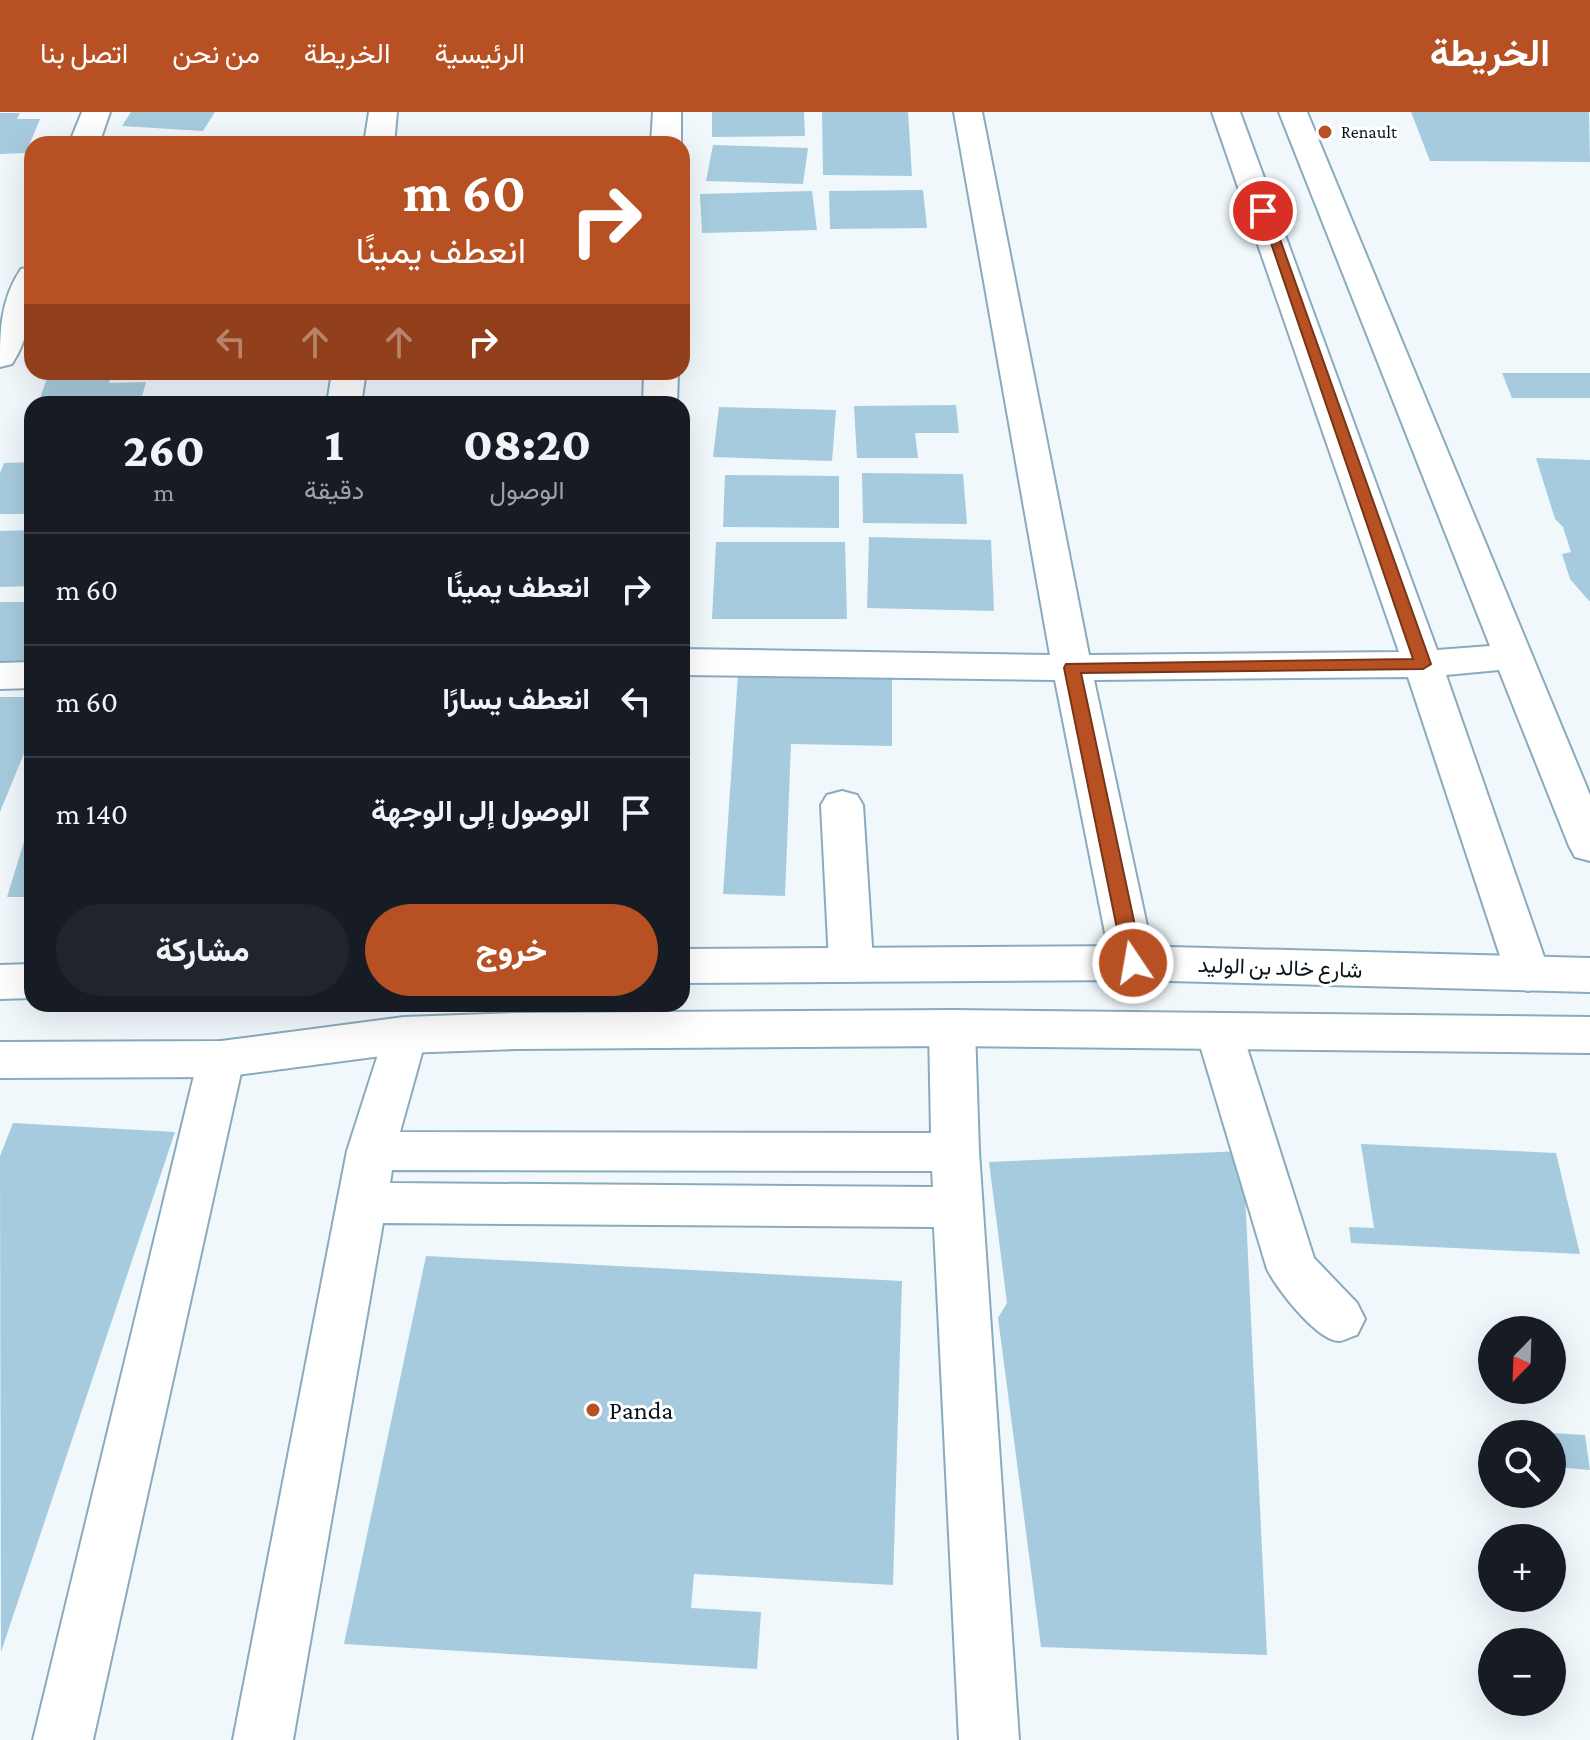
<!DOCTYPE html>
<html lang="ar">
<head>
<meta charset="utf-8">
<style>
	body { margin:0; font-family:"Crimson Pro",Vazirmatn,serif; background:#20242c; color:#f1f3f6; direction:rtl; height:100vh; display:flex; flex-direction:column; font-size:30px; white-space:nowrap }
	* { box-sizing:border-box; margin:0 }
	p { font-size:26px; color:#9ea1a6 }
	.icon { flex:none; width:44px; height:44px; fill:none; stroke:currentColor; stroke-width:2; stroke-linecap:round; stroke-linejoin:round }
	.map { position:relative; flex:1; overflow:hidden; direction:ltr }
	.drawer { position:absolute; left:24px; top:284px; width:666px; height:616px; display:flex; flex-direction:column; background:#171b24; border-radius:24px; box-shadow:0 8px 32px #0002; direction:rtl }
	.drawer>* { flex:none }
	.banner { position:absolute; left:24px; top:24px; width:666px; height:244px; border-radius:24px; box-shadow:0 8px 32px #0002; direction:rtl; background:#b75124; color:#fff; overflow:hidden }
	.needle { width:52px; rotate:203deg }
	.tools { position:absolute; left:1478px; top:1204px; display:grid; gap:16px }
	.tools a { display:grid; place-items:center; width:88px; height:88px; border-radius:50%; background:#171b24; box-shadow:0 8px 32px #0002; font-size:40px }
	.pin { position:absolute; display:grid; place-items:center; width:68px; height:68px; color:#fff; margin:-34px; border:4px solid #fff; border-radius:50%; box-shadow:0 2px 8px #0007 }
	.me { position:absolute; width:88px; margin:-44px; rotate:348deg; stroke-linejoin:round; filter:drop-shadow(0 0 6px #0008) }
	.turn { display:flex; align-items:center; gap:28px; height:168px; padding:0 32px; font-size:36px }
	.turn .icon { width:104px; height:104px; stroke-width:2.5 }
	.turn b { display:block; font-size:56px; line-height:68px }
	.lanes { display:flex; align-items:center; height:76px; padding:0 32px; background:#0003; justify-content:center; gap:40px; direction:ltr }
	.lanes .off { opacity:.35 }
	.eta { display:flex; justify-content:space-evenly; align-items:center; height:136px; text-align:center }
	.eta b { font-size:48px; font-weight:800; line-height:56px }
	.button { display:flex; gap:16px; margin-top:auto; padding:16px 32px }
	.button a { flex:1; height:92px; border-radius:48px; background:#b75124; color:#fff; font-size:32px; font-weight:800; line-height:92px; text-align:center }
	.button a+a { background:#20242c; color:#f1f3f6 }
	ul { padding:0; list-style:none }
	li { display:flex; align-items:center; gap:24px; height:112px; padding:0 32px; border-top:2px solid #363941 }
	li div { flex:1 }
	li b { display:block; font-size:30px }
	li em { font-style:normal }
	header { display:flex; align-items:center; gap:48px; box-sizing:border-box; height:112px; padding:0 40px; background:#b75124; color:#fff }
	header strong { font-size:38px }
	nav { display:flex; gap:44px; margin-inline-start:auto; font-size:28px }
	.map>svg:first-child { display:block }
</style>
</head>
<body>
<header>
<strong>الخريطة</strong>
<nav><a>الرئيسية</a><a>الخريطة</a><a>من نحن</a><a>اتصل بنا</a></nav>
</header>
<div class="map">
<svg width="1590" height="1628" viewBox="0 0 1590 1628">
	<rect width="100%" height="100%" fill="#f1f8fc"/>
	<path fill="#a7cbde" d="M131,0h84l-12,19 -81,-5z
		M712,0h92l1,24 -93,1z
		M822,0h86l4,64 -89,-1z
		M1411,0h178l1,50 -160,-1z
		M0,1h20l-3,6h23l-14,34 -26,1z
		M126,26h80l-3,6h-79z
		M713,33l95,3 -5,36 -97,-3z
		M923,78l4,38 -97,1 -1,-38z
		M812,79l5,39 -115,3 -2,-39z
		M49,260h63l-3,11 37,-1 -6,22h-102z
		M1502,261h88v25h-78z
		M956,293l3,28h-44l3,25h-61l-3,-52z
		M719,295l117,3 -4,51 -119,-4z
		M1536,346l54,2v142l-20,-23 -8,-25 9,-2 -8,-25 -8,-8z
		M32,350v52h-32v-41l4,-10z
		M862,361l101,1 4,50 -104,-1z
		M725,363l114,1v52l-116,-1z
		M32,418v56l-32,1v-56z
		M869,425l122,3 3,71 -127,-3z
		M716,430h129l2,77h-135z
		M0,490h32v62h-32z
		M738,562l154,3v69l-101,-2 -6,152 -62,-2z
		M0,585h32v37l-32,78z
		M31,707l1,78h-25z
		M13,1011l162,9 -174,520 -1,-496z
		M1361,1032l195,9 24,101 -229,-11 -2,-16 25,1z
		M1243,1039l24,504 -226,-8 -43,-329 9,-15 -18,-141z
		M426,1144l476,25 -9,304 -199,-11 -3,34 70,4 -4,57 -413,-25z
		M1552,1321l33,2 5,35 -36,-3z"/>
	<g fill="none" stroke-linecap="round" stroke-linejoin="round">
		<g stroke="#89abbe" stroke-width="4">
			<path id="minor" d="M82,0h28l-11,32h-30z
				M369,0h28l-3,32h-30z
				M653,0h28v32h-30z
				M954,0h28l107,543 310,-3 -187,-540h28l197,538 53,-4 -211,-534h28l283,683v66l-15,-4 -6,-11 -70,-176 -53,5 104,299 -6,12 -16,5 -16,-5 -6,-12 -98,-297 -314,3 61,283 -6,12 -16,5 -16,-5 -6,-12 -56,-283 -373,-5v-26l368,6z
				M32,155c0,34 0,67 -20,97l-12,3c0,-35 0,-67 21,-98z
				M332,260h34l-5,32h-34z
				M644,260h34l-1,32h-34z
				M32,550v26l-32,1v-26z
				M842,679l15,4 6,10 10,157 -6,12 -16,5 -16,-5 -6,-12 -8,-157 6,-10z
				M952,898l16,6 7,12 4,124 40,588h-60l-25,-513 -551,-4 -90,517h-60l114,-589 41,-128 16,-6 16,6 7,12 -27,97 531,1 -2,-105 7,-12zM392,1058l540,1 1,16 -543,-4z
				M1219,902l16,6 7,12 72,226 43,45 8,16 -8,16c-5,1 -13,6 -18,6 -22,0 -63,-53 -72,-72l-71,-237 7,-12z
				M221,929l16,5 7,13 -151,681h-60l165,-681 7,-13z"/>
		</g>
		<g stroke="#89abbe" stroke-width="4">
			<path id="major" d="M1133,834l457,12v34l-457,-12 -451,3v-34z
				M32,852v34l-32,1v-34z
				M952,898l638,7v36l-638,-7 -435,3 -113,4 -183,24 -221,1v-36l221,-1 183,-24 113,-4z"/>
		</g>
		<use href="#minor" fill="#fff" fill-rule="evenodd"/>
		<use href="#major" fill="#fff" fill-rule="evenodd"/>
	</g>
	<path fill="#b75124" stroke="#773517" stroke-width="2" d="M1259,96l11,3 161,453 -8,5 -342,4 62,290 -10,7 -9,-7 -60,-295 2,-4 347,-5z"/>
	<g fill="#b75124" stroke="#fff" stroke-width="3">
		<circle cx="1325" cy="20" r="8"/>
		<circle cx="593" cy="1298" r="8"/>
	</g>
	<g text-anchor="middle" stroke-width="6" stroke-linejoin="round" paint-order="stroke">
		<g font-size="18" fill="#07141b" stroke="#fff" text-anchor="start">
			<text x="1341" y="26">Renault</text>
		</g>
		<g font-size="22" fill="#07141b" stroke="#fff">
			<text transform="translate(1280 855) rotate(2)" y="8">شارع خالد بن الوليد</text>
		</g>
		<g font-size="26" fill="#07141b" stroke="#fff" text-anchor="start">
			<text x="609" y="1307">Panda</text>
		</g>
	</g>
</svg>
<div class="tools">
<a><svg class="needle" viewBox="-14 -14 28 28"><path d="M0-13l5 13h-10z" fill="#e53935"/><path d="M0 13l5-13h-10z" fill="#9ea1a6"/></svg></a>
<a><svg class="icon" aria-label="search" viewBox="0 0 24 24"><circle cx="10" cy="10" r="6"/><path d="M15 15l6 6"/></svg></a>
<a>+</a>
<a>−</a>
</div>
<div class="pin" style="left:1263px;top:99px;background:#d93025"><svg class="icon" aria-label="arrive" viewBox="0 0 24 24"><path d="M6 21V4h12l-3 4 3 4H6"/></svg></div>
<svg class="me" style="left:1133px;top:851px" viewBox="-20 -20 40 40"><circle r="17" fill="#b75124" stroke="#fff" stroke-width="3"/><path d="M0-11L8 9 0 5-8 9z" fill="#fff"/></svg>
<div class="banner">
<div class="turn"><svg class="icon" aria-label="right" viewBox="0 0 24 24"><path d="M7 20v-9h11M14 6l5 5-5 5"/></svg><div><b>60 m</b>انعطف يمينًا</div></div>
<div class="lanes"><svg class="icon off" aria-label="left" viewBox="0 0 24 24"><path d="M17 20v-9H6M10 6l-5 5 5 5"/></svg><svg class="icon off" aria-label="ahead" viewBox="0 0 24 24"><path d="M12 20V5M6 11l6-6 6 6"/></svg><svg class="icon off" aria-label="ahead" viewBox="0 0 24 24"><path d="M12 20V5M6 11l6-6 6 6"/></svg><svg class="icon" aria-label="right" viewBox="0 0 24 24"><path d="M7 20v-9h11M14 6l5 5-5 5"/></svg></div>
</div>
<section class="drawer">
<div class="eta">
<div><b>08:20</b><p>الوصول</p></div>
<div><b>1</b><p>دقيقة</p></div>
<div><b>260</b><p>m</p></div>
</div>
<ul>
<li><svg class="icon" aria-label="right" viewBox="0 0 24 24"><path d="M7 20v-9h11M14 6l5 5-5 5"/></svg><div><b>انعطف يمينًا</b></div><em>60 m</em></li>
<li><svg class="icon" aria-label="left" viewBox="0 0 24 24"><path d="M17 20v-9H6M10 6l-5 5 5 5"/></svg><div><b>انعطف يسارًا</b></div><em>60 m</em></li>
<li><svg class="icon" aria-label="arrive" viewBox="0 0 24 24"><path d="M6 21V4h12l-3 4 3 4H6"/></svg><div><b>الوصول إلى الوجهة</b></div><em>140 m</em></li>
</ul>
<div class="button"><a>خروج</a><a>مشاركة</a></div>
</section>
</div>
</body>
</html>
